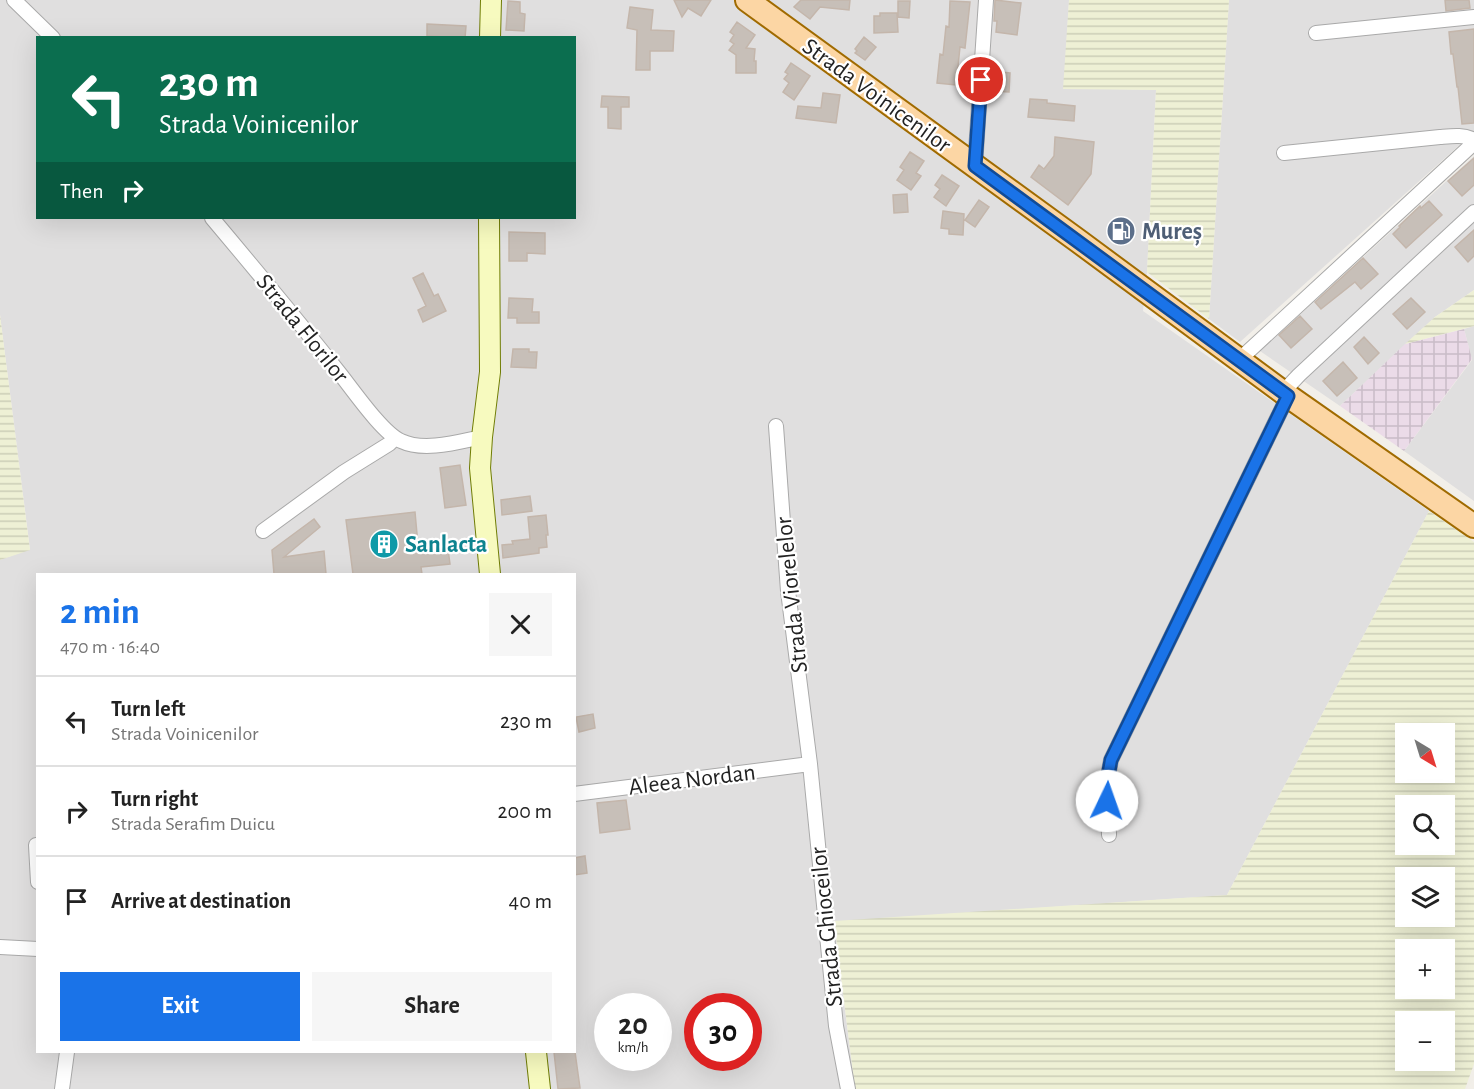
<!DOCTYPE html>
<html lang="en">
<head>
<meta charset="utf-8">
<style>
	body { margin:0; font-family:"Alegreya Sans",sans-serif; background:#f6f6f6; color:#222; height:100vh; display:flex; flex-direction:column; font-size:22px; white-space:nowrap }
	* { box-sizing:border-box; margin:0 }
	p { font-size:20px; color:#767676 }
	.icon { flex:none; width:33px; height:33px; fill:none; stroke:currentColor; stroke-width:2; stroke-linecap:round; stroke-linejoin:round }
	.map { position:relative; flex:1; overflow:hidden }
	.sheet { position:absolute; left:36px; top:573px; width:540px; height:480px; display:flex; flex-direction:column; background:#fff; border-radius:0px; box-shadow:0 6px 24px #0002 }
	.sheet>* { flex:none }
	.top-card { position:absolute; left:36px; top:36px; width:540px; height:183px; border-radius:0px; box-shadow:0 6px 24px #0002; background:#0b6e4f; color:#fff; overflow:hidden }
	.needle { width:39px; rotate:142deg }
	.tools { position:absolute; left:1395px; top:723px; display:grid; gap:12px }
	.tools a { display:grid; place-items:center; width:60px; height:60px; border-radius:0px; background:#fff; box-shadow:0 6px 24px #0002; font-size:30px }
	.speed { position:absolute; left:594px; top:993px; display:flex; gap:12px; font-size:30px; font-weight:700; text-align:center }
	.speed>* { display:grid; place-content:center; width:78px; height:78px; border-radius:50%; background:#fff; box-shadow:0 6px 24px #0002; line-height:1 }
	.speed small { font-size:15px; font-weight:400 }
	.speed .limit { border:9px solid #d22; background:#fff; color:#111 }
	.pin { position:absolute; display:grid; place-items:center; width:51px; height:51px; color:#fff; margin:-26px; border:3px solid #fff; border-radius:50%; box-shadow:0 2px 6px #0007 }
	.me { position:absolute; width:66px; margin:-33px; rotate:3deg; stroke-linejoin:round; filter:drop-shadow(0 0 4px #0008) }
	.turn { display:flex; align-items:center; gap:21px; height:126px; padding:0 24px; font-size:27px }
	.turn .icon { width:78px; height:78px; stroke-width:2.5 }
	.turn b { display:block; font-size:42px; line-height:51px }
	.then { display:flex; align-items:center; height:57px; padding:0 24px; background:#0003; gap:12px; font-size:22px }
	.round { display:grid; place-items:center; flex:none; width:63px; height:63px; border-radius:0px; background:#f6f6f6 }
	.overview { display:flex; align-items:center; justify-content:space-between; height:102px; padding:0 24px }
	h1 { font-size:36px; font-weight:700; line-height:45px; color:#1a73e8 }
	.action { display:flex; gap:12px; margin-top:auto; padding:12px 24px }
	.action a { flex:1; height:69px; border-radius:0px; background:#1a73e8; color:#fff; font-size:24px; font-weight:700; line-height:69px; text-align:center }
	.action a+a { background:#f6f6f6; color:#222 }
	ul { padding:0; list-style:none }
	li { display:flex; align-items:center; gap:18px; height:90px; padding:0 24px; border-top:2px solid #e0e0e0 }
	li div { flex:1 }
	li b { display:block; font-size:22px }
	li em { font-style:normal }
	.map>svg:first-child { display:block }
</style>
</head>
<body>
<div class="map">
<svg width="1474" height="1089" viewBox="0 0 1474 1089">
	<defs>
		<pattern id="industrial-grid" width="8" height="8" patternUnits="userSpaceOnUse" patternTransform="scale(1.5)"><rect width="8" height="8" fill="#ebdbe8"/><path d="M0 4h8M4 0v8" fill="none" stroke="#c9bcc7"/></pattern>
		<pattern id="farmland-rules" width="6" height="5" patternUnits="userSpaceOnUse" patternTransform="scale(1.5)"><rect width="6" height="5" fill="#eef0d5"/><path d="M0 2.5h6" fill="none" stroke="#ccceb7"/></pattern>
	</defs>
	<rect width="100%" height="100%" fill="#f2efe9"/>
	<path fill="#e0dfdf" fill-rule="evenodd" d="M0,0h1069l-5,88 92,2 -9,182 -4,39 286,200 -202,384 -393,27 21,167h-855v-529l30,-11 -30,-234zM38,38h536v180h-536zM38,574h536v478h-536zM608,1006h50v52h-50zM698,1006h50v52h-50z
		M1229,0h245v132l-234,210 -31,-23z
		M1474,156v134l-39,27 -95,89 -80,-55z
		M1474,326v175l-70,-50 68,-91 -8,-31z"/>
	<path fill="url(#industrial-grid)" d="M1464,329l8,30 -68,92 -64,-45 65,-62z"/>
	<path fill="url(#farmland-rules)" fill-rule="evenodd" d="M1069,0h160l-20,319 -62,-47 9,-182 -93,-1z
		M1474,290v36l-69,18 30,-27z
		M0,315l30,235 -30,10z
		M1429,511l45,31v522l-9,25h-610l-21,-168 393,-26zM1406,734h38v38h-38zM1406,806h38v38h-38zM1406,878h38v38h-38zM1406,950h38v38h-38zM1406,1022h38v38h-38z"/>
	<path fill="#c7bfb8" stroke="#c4b6ab" stroke-width="1.5" d="M674,0h37l-10,16 -13,-8 -6,9z
		M801,0h49l-1,10 -29,-3 -10,12 -16,-12z
		M995,0l26,3 -4,32 -21,-3 1,-11h-3z
		M1445,0h24l1,8 -24,3z
		M508,1l12,1v11l5,1 -1,17 -18,-1z
		M898,1h12l-1,17 -11,-1z
		M950,1l20,1 -5,46 -5,-1 -4,38 -19,-2 3,-29 3,1 3,-29 3,1z
		M630,7l23,3 -2,20 23,1 -1,20h-23v19h-14l1,-40 -10,-2z
		M880,13h17l1,19 -24,1v-17h6z
		M737,22l18,13 -9,13 9,1 -1,12h2v12h-20v-18l-7,-5 5,-6 -4,-3 4,-6 -4,-3z
		M427,24l39,2 -1,12 -38,-2z
		M1474,29v94l-12,1 -4,-37h-1l-4,-33h-2l-2,-22z
		M864,37l12,10 -11,13 -10,-7 2,-2 -2,-2z
		M791,63l19,13 -16,24 -11,-8 6,-9 -5,-4 4,-5 -3,-2z
		M991,71l19,2 -1,19 -19,-1z
		M823,93l17,2 -4,28 -40,-5 2,-12 23,2z
		M602,96l27,1v10h-8v22l-13,-1v-21h-7z
		M1030,99l17,1v3l28,3 -1,15 -46,-4z
		M1055,137l39,5 -3,32 -23,31 -37,-28 8,-12 5,4 10,-13z
		M910,152l14,9 -8,12 5,3 -10,14 -14,-10 7,-10 -4,-3z
		M1474,158v27l-12,11 -14,-15z
		M942,175l17,11 -13,20 -12,-9 6,-8 -5,-4z
		M907,194l1,18 -14,1 -1,-18z
		M979,200l10,7 -14,20 -10,-7z
		M1429,201l13,14 -36,33 -13,-14 7,-7 -1,-1 21,-20 1,2z
		M943,211l21,3 -1,21 -14,-1v-5l-8,-1z
		M1474,230v26l-6,6 -13,-15z
		M509,232l36,1v21l-18,-1v8h-18z
		M1363,258l15,16 -17,15 -6,-7 -34,27 -6,-7z
		M423,273l11,23 4,-2 8,17 -23,11 -5,-12 8,-4 -13,-28z
		M509,298l24,1 -1,13h7v11h-22v-5h-9z
		M1411,298l14,14 -18,17 -14,-15z
		M1300,316l12,13 -21,19 -12,-13z
		M1364,337l15,16 -11,11 -14,-17z
		M513,349h16v3h8l-1,16 -25,-1z
		M1343,362l14,16 -20,18 -14,-15z
		M460,465l6,40 -21,3 -5,-40z
		M530,496l2,15 -30,4 -1,-15z
		M415,512l3,33 29,-3 3,22 -29,3 1,7h-69l-7,-54z
		M546,515l2,20h-2l1,12 -8,1v5l-36,5 -1,-13 11,-1 -1,-3 18,-2 -2,-22z
		M314,519l6,8 -36,30 40,-6 2,23h-52l-2,-24z
		M593,714l2,14 -16,4 -3,-15z
		M626,800l4,29 -30,4 -3,-30z
		M585,856l2,17 -13,2v-17z
		M554,1052h21l5,36 -22,1z"/>
	<g fill="none" stroke-linecap="round" stroke-linejoin="round">
		<g stroke="#a9a9a9" stroke-width="16">
			<path id="street" d="M14,0l39,38
				M1316,33l158,-16
				M1284,153l156,-16c11,-1 24,-3 34,3
				M975,166l11,-166
				M212,218c42,50 84,100 125,152 14,17 45,63 64,71 23,11 57,1 81,-4
				M1239,360l235,-217
				M1283,392l16,-17 175,-163
				M776,426l12,165 22,173 26,262 12,63
				M263,531l81,-59 45,-28 6,-6
				M574,794l236,-30
				M1109,835l-2,-53 4,-22 177,-364
				M36,845l2,37
				M0,947l38,2
				M62,1089l5,-37"/>
		</g>
		<g stroke="#707d05" stroke-width="22">
			<path id="secondary" d="M490,38l1,-38
				M489,218l1,154 -8,65 -2,31 10,106
				M536,1052l4,37"/>
		</g>
		<g stroke="#a06b00" stroke-width="26">
			<path id="primary" d="M747,0l330,240 211,156 186,130"/>
		</g>
		<use href="#street" stroke="#fff" stroke-width="14"/>
		<use href="#secondary" stroke="#f7fabf" stroke-width="20"/>
		<use href="#primary" stroke="#fcd6a4" stroke-width="22"/>
	</g>
	<g fill="none" stroke-linecap="round" stroke-linejoin="round">
		<g stroke="#114b97" stroke-width="15">
			<path id="route" d="M981,80l-6,86 313,230 -177,364 -4,22v19"/>
		</g>
		<use href="#route" stroke="#1a73e8" stroke-width="10"/>
	</g>
	<defs>
		<g id="fuel-disc" transform="scale(1.5)"><circle r="9.5" fill="#5c6f8a" stroke="#fff"/><path d="M-5.5-6h7V0h2V4h1.3V-2.5L3-4.5l.8-.8L6-3V5H2.5V1h-1V6h-7ZM-4.2-4.7v3.2H.2V-4.7Z" fill="#fff"/></g>
		<g id="building-disc" transform="scale(1.5)"><circle r="9.5" fill="#0f9aa8" stroke="#fff"/><path d="M-4-6H4V6H1V3H-1V6H-4ZM-2.5-4.3h1.7v1.8h-1.7ZM.8-4.3h1.7v1.8H.8ZM-2.5-1h1.7V.8h-1.7ZM.8-1h1.7V.8H.8Z" fill="#fff"/></g>
	</defs>
	<g fill-rule="evenodd">
		<use href="#fuel-disc" x="1121" y="231"/>
		<use href="#building-disc" x="384" y="544"/>
	</g>
	<g text-anchor="middle" stroke-width="4.5" stroke-linejoin="round" paint-order="stroke">
		<g font-size="24" fill="#222" stroke="#fff">
			<text transform="translate(877 95) rotate(36)" y="8">Strada Voinicenilor</text>
			<text transform="translate(303 328) rotate(51)" y="8">Strada Florilor</text>
			<text transform="translate(791 595) rotate(-96)" y="8">Strada Viorelelor</text>
			<text transform="translate(692 779) rotate(-7)" y="8">Aleea Nordan</text>
			<text transform="translate(826 927) rotate(-96)" y="8">Strada Ghioceilor</text>
		</g>
		<g font-size="24" font-weight="bold" fill="#4e5e75" stroke="#fff" text-anchor="start">
			<text x="1142" y="239">Mureș</text>
		</g>
		<g font-size="24" font-weight="bold" fill="#0d838f" stroke="#fff" text-anchor="start">
			<text x="405" y="552">Sanlacta</text>
		</g>
	</g>
</svg>
<div class="tools">
<a><svg class="needle" viewBox="-14 -14 28 28"><path d="M0-13l5 13h-10z" fill="#e53935"/><path d="M0 13l5-13h-10z" fill="#767676"/></svg></a>
<a><svg class="icon" aria-label="search" viewBox="0 0 24 24"><circle cx="10" cy="10" r="6"/><path d="M15 15l6 6"/></svg></a>
<a><svg class="icon" aria-label="layers" viewBox="0 0 24 24"><path d="M12 4l9 5-9 5-9-5zM3 14l9 5 9-5"/></svg></a>
<a>+</a>
<a>−</a>
</div>
<div class="speed"><div>20<small>km/h</small></div><div class="limit">30</div></div>
<div class="pin" style="left:981px;top:80px;background:#d93025"><svg class="icon" aria-label="arrive" viewBox="0 0 24 24"><path d="M6 21V4h12l-3 4 3 4H6"/></svg></div>
<svg class="me" style="left:1107px;top:801px" viewBox="-20 -20 40 40"><circle r="19" fill="#fff"/><path d="M0-13L10 11 0 6-10 11z" fill="#1a73e8"/></svg>
<div class="top-card">
<div class="turn"><svg class="icon" aria-label="left" viewBox="0 0 24 24"><path d="M17 20v-9H6M10 6l-5 5 5 5"/></svg><div><b>230 m</b>Strada Voinicenilor</div></div>
<div class="then">Then<svg class="icon" aria-label="right" viewBox="0 0 24 24"><path d="M7 20v-9h11M14 6l5 5-5 5"/></svg></div>
</div>
<section class="sheet">
<div class="overview"><div><h1>2 min</h1><p>470 m · 16:40</p></div><a class="round"><svg class="icon" aria-label="close" viewBox="0 0 24 24"><path d="M6 6l12 12M18 6L6 18"/></svg></a></div>
<ul>
<li><svg class="icon" aria-label="left" viewBox="0 0 24 24"><path d="M17 20v-9H6M10 6l-5 5 5 5"/></svg><div><b>Turn left</b><p>Strada Voinicenilor</p></div><em>230 m</em></li>
<li><svg class="icon" aria-label="right" viewBox="0 0 24 24"><path d="M7 20v-9h11M14 6l5 5-5 5"/></svg><div><b>Turn right</b><p>Strada Serafim Duicu</p></div><em>200 m</em></li>
<li><svg class="icon" aria-label="arrive" viewBox="0 0 24 24"><path d="M6 21V4h12l-3 4 3 4H6"/></svg><div><b>Arrive at destination</b></div><em>40 m</em></li>
</ul>
<div class="action"><a>Exit</a><a>Share</a></div>
</section>
</div>
</body>
</html>
